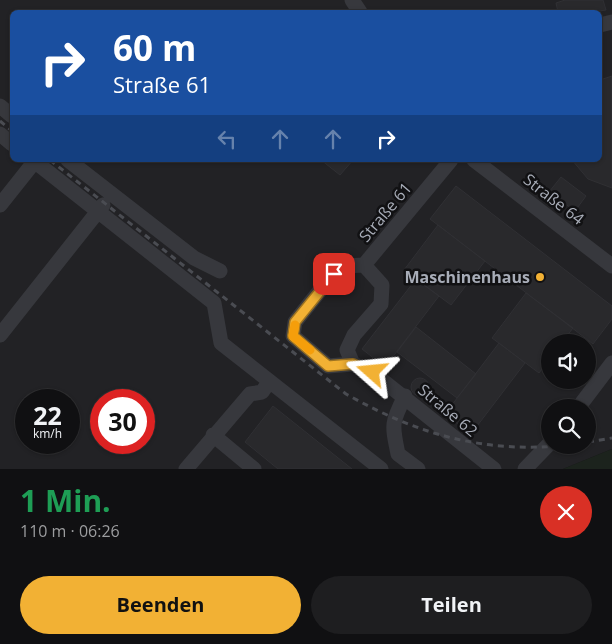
<!DOCTYPE html>
<html lang="de">
<head>
<meta charset="utf-8">
<style>
	body { margin:0; font-family:"Open Sans",sans-serif; background:#1e1e20; color:#f1f3f6; height:100vh; display:flex; flex-direction:column; font-size:19px; white-space:nowrap }
	* { box-sizing:border-box; margin:0 }
	p { font-size:16px; color:#9c9d9f }
	.icon { flex:none; width:28px; height:28px; fill:none; stroke:currentColor; stroke-width:2; stroke-linecap:round; stroke-linejoin:round }
	.map { position:relative; height:469px; overflow:hidden }
	.details { display:flex; flex-direction:column; background:#101012; flex:1 }
	.details>* { flex:none }
	.top-card { position:absolute; left:10px; top:10px; width:592px; height:152px; border-radius:8px; box-shadow:0 1px 4px #0004,0 0 0 1px #303032; background:#1a4fa0; color:#fff; overflow:hidden }
	.tools { position:absolute; left:541px; top:334px; display:grid; gap:10px }
	.tools a { display:grid; place-items:center; width:55px; height:55px; border-radius:50%; background:#101012; box-shadow:0 1px 4px #0004,0 0 0 1px #303032; font-size:25px }
	.speed { position:absolute; left:15px; top:389px; display:flex; gap:10px; font-size:25px; font-weight:700; text-align:center }
	.speed>* { display:grid; place-content:center; width:65px; height:65px; border-radius:50%; background:#101012; box-shadow:0 1px 4px #0004,0 0 0 1px #303032; line-height:1 }
	.speed small { font-size:12px; font-weight:400 }
	.speed .limit { border:8px solid #d22; background:#fff; color:#111 }
	.pin { position:absolute; display:grid; place-items:center; width:42px; height:42px; color:#fff; margin:-21px; border-radius:10px; box-shadow:0 2px 8px #0006 }
	.me { position:absolute; width:55px; margin:-28px; rotate:288deg; stroke-linejoin:round; filter:drop-shadow(0 0 4px #0008) }
	.turn { display:flex; align-items:center; gap:18px; height:105px; padding:0 20px; font-size:22px }
	.turn .icon { width:65px; height:65px; stroke-width:2.5 }
	.turn b { display:block; font-size:35px; line-height:42px }
	.lanes { display:flex; align-items:center; height:48px; padding:0 20px; background:#0003; justify-content:center; gap:25px; direction:ltr }
	.lanes .off { opacity:.35 }
	.round { display:grid; place-items:center; flex:none; width:52px; height:52px; border-radius:26px; background:#1e1e20 }
	.head { display:flex; align-items:center; justify-content:space-between; height:85px; padding:0 20px }
	h1 { font-size:30px; font-weight:700; line-height:38px; color:#1e9e55 }
	.primary-button { display:flex; gap:10px; margin-top:auto; padding:10px 20px }
	.primary-button a { flex:1; height:58px; border-radius:30px; background:#f2b134; color:#111; font-size:20px; font-weight:700; line-height:58px; text-align:center }
	.primary-button a+a { background:#1e1e20; color:#f1f3f6 }
	.map>svg:first-child { display:block }
</style>
</head>
<body>
<div class="map">
<svg width="612" height="469" viewBox="0 0 612 469">
	<rect width="100%" height="100%" fill="#161618"/>
	<path fill="#222225" fill-rule="evenodd" d="M0,0h612v449l-49,20h-563zM12,12h588v148h-588zM550,342h38v38h-38zM26,400h43v42h-43zM101,400h43v42h-43zM550,408h38v37h-38z"/>
	<path fill="#1c231d" d="M612,449v20h-49z"/>
	<path fill="#29292c" stroke="#303034" d="M565,0h38l3,10 -13,2h-35l-2,-9z
		M612,76v112l-24,-9 -16,-19h28v-80z
		M321,160h32l-13,15z
		M561,177l25,19 -11,15 -26,-19z
		M456,186l156,120v13l-19,25 -163,-125z
		M438,225l47,36 -34,44 -47,-35z
		M416,279l23,17 -54,71 -23,-18z
		M526,293l47,35 -11,14h-12v16l-11,15 -47,-35z
		M416,327l60,47 -19,24 -60,-46z
		M499,343l26,20 -54,71 -26,-20z
		M411 387a9 9 0 1 1 18 0a9 9 0 1 1-18 0Z
		M273,406l79,63h-74l-33,-27z"/>
	<g fill="none" stroke-linecap="round" stroke-linejoin="round">
		<path stroke="#37383d" stroke-width="15" d="M352,0l8,12
			M600,25l12,-3
			M0,106l12,10
			M0,134l12,10
			M33,160l181,143 7,40 160,126
			M68,160l126,98 26,13
			M451,160l-87,105 -19,1 -11,7 -39,49 -2,14 35,30 25,-2 19,8 122,97
			M474,160l138,106
			M0,205l35,-44
			M0,335l103,-130
			M353,364l-6,-14 7,-15 27,-31 1,-19 -18,-20
			M405,396c-14,27 -13,29 -7,58l20,15
			M578,408l34,-45
			M213,435l41,34
			M186,469l64,-75 12,-2 7,-10
			M525,469l25,-26"/>
		<path stroke="#4a4c52" stroke-width="3" stroke-dasharray="6 5" stroke-linecap="butt" d="M0,121l12,10
			M50,160l296,234c73,41 139,60 223,51
			M588,442l24,-4"/>
	</g>
	<g fill="none" stroke-linecap="round" stroke-linejoin="round">
		<g stroke="#9d7322" stroke-width="12">
			<path id="route" d="M334,274l-39,48 -2,14 35,30 25,-2 19,8"/>
		</g>
		<use href="#route" stroke="#f2b134" stroke-width="9"/>
		<path stroke="#f59e0b" stroke-width="9" d="M295,325l-2,11 17,14"/>
	</g>
	<circle fill="#f2b134" stroke="#111113" stroke-width="2" cx="540" cy="277" r="5"/>
	<g text-anchor="middle" stroke-width="5" stroke-linejoin="round" paint-order="stroke">
		<g font-size="16" fill="#a8adb8" stroke="#111113">
			<text transform="translate(554 199) rotate(38)" y="6">Straße 64</text>
			<text transform="translate(385 212) rotate(-50)" y="6">Straße 61</text>
			<text transform="translate(448 410) rotate(40)" y="6">Straße 62</text>
		</g>
		<g font-size="16" font-weight="bold" fill="#a8adb8" stroke="#111113" text-anchor="end">
			<text x="530" y="283">Maschinenhaus</text>
		</g>
	</g>
</svg>
<div class="tools">
<a><svg class="icon" aria-label="sound" viewBox="0 0 24 24"><path d="M4 9h4l5-4v14l-5-4H4zM17 9q2 3 0 6"/></svg></a>
<a><svg class="icon" aria-label="search" viewBox="0 0 24 24"><circle cx="10" cy="10" r="6"/><path d="M15 15l6 6"/></svg></a>
</div>
<div class="speed"><div>22<small>km/h</small></div><div class="limit">30</div></div>
<div class="pin" style="left:334px;top:274px;background:#d93025"><svg class="icon" aria-label="arrive" viewBox="0 0 24 24"><path d="M6 21V4h12l-3 4 3 4H6"/></svg></div>
<svg class="me" style="left:372px;top:372px" viewBox="-20 -20 40 40"><path d="M0-17L14 15 0 8-14 15z" fill="#f2b134" stroke="#fff" stroke-width="4"/></svg>
<div class="top-card">
<div class="turn"><svg class="icon" aria-label="right" viewBox="0 0 24 24"><path d="M7 20v-9h11M14 6l5 5-5 5"/></svg><div><b>60 m</b>Straße 61</div></div>
<div class="lanes"><svg class="icon off" aria-label="left" viewBox="0 0 24 24"><path d="M17 20v-9H6M10 6l-5 5 5 5"/></svg><svg class="icon off" aria-label="ahead" viewBox="0 0 24 24"><path d="M12 20V5M6 11l6-6 6 6"/></svg><svg class="icon off" aria-label="ahead" viewBox="0 0 24 24"><path d="M12 20V5M6 11l6-6 6 6"/></svg><svg class="icon" aria-label="right" viewBox="0 0 24 24"><path d="M7 20v-9h11M14 6l5 5-5 5"/></svg></div>
</div>
</div>
<section class="details">
<div class="head"><div><h1>1 Min.</h1><p>110 m · 06:26</p></div><a class="round" style="background:#d93025;color:#fff"><svg class="icon" aria-label="close" viewBox="0 0 24 24"><path d="M6 6l12 12M18 6L6 18"/></svg></a></div>
<div class="primary-button"><a>Beenden</a><a>Teilen</a></div>
</section>
</body>
</html>
